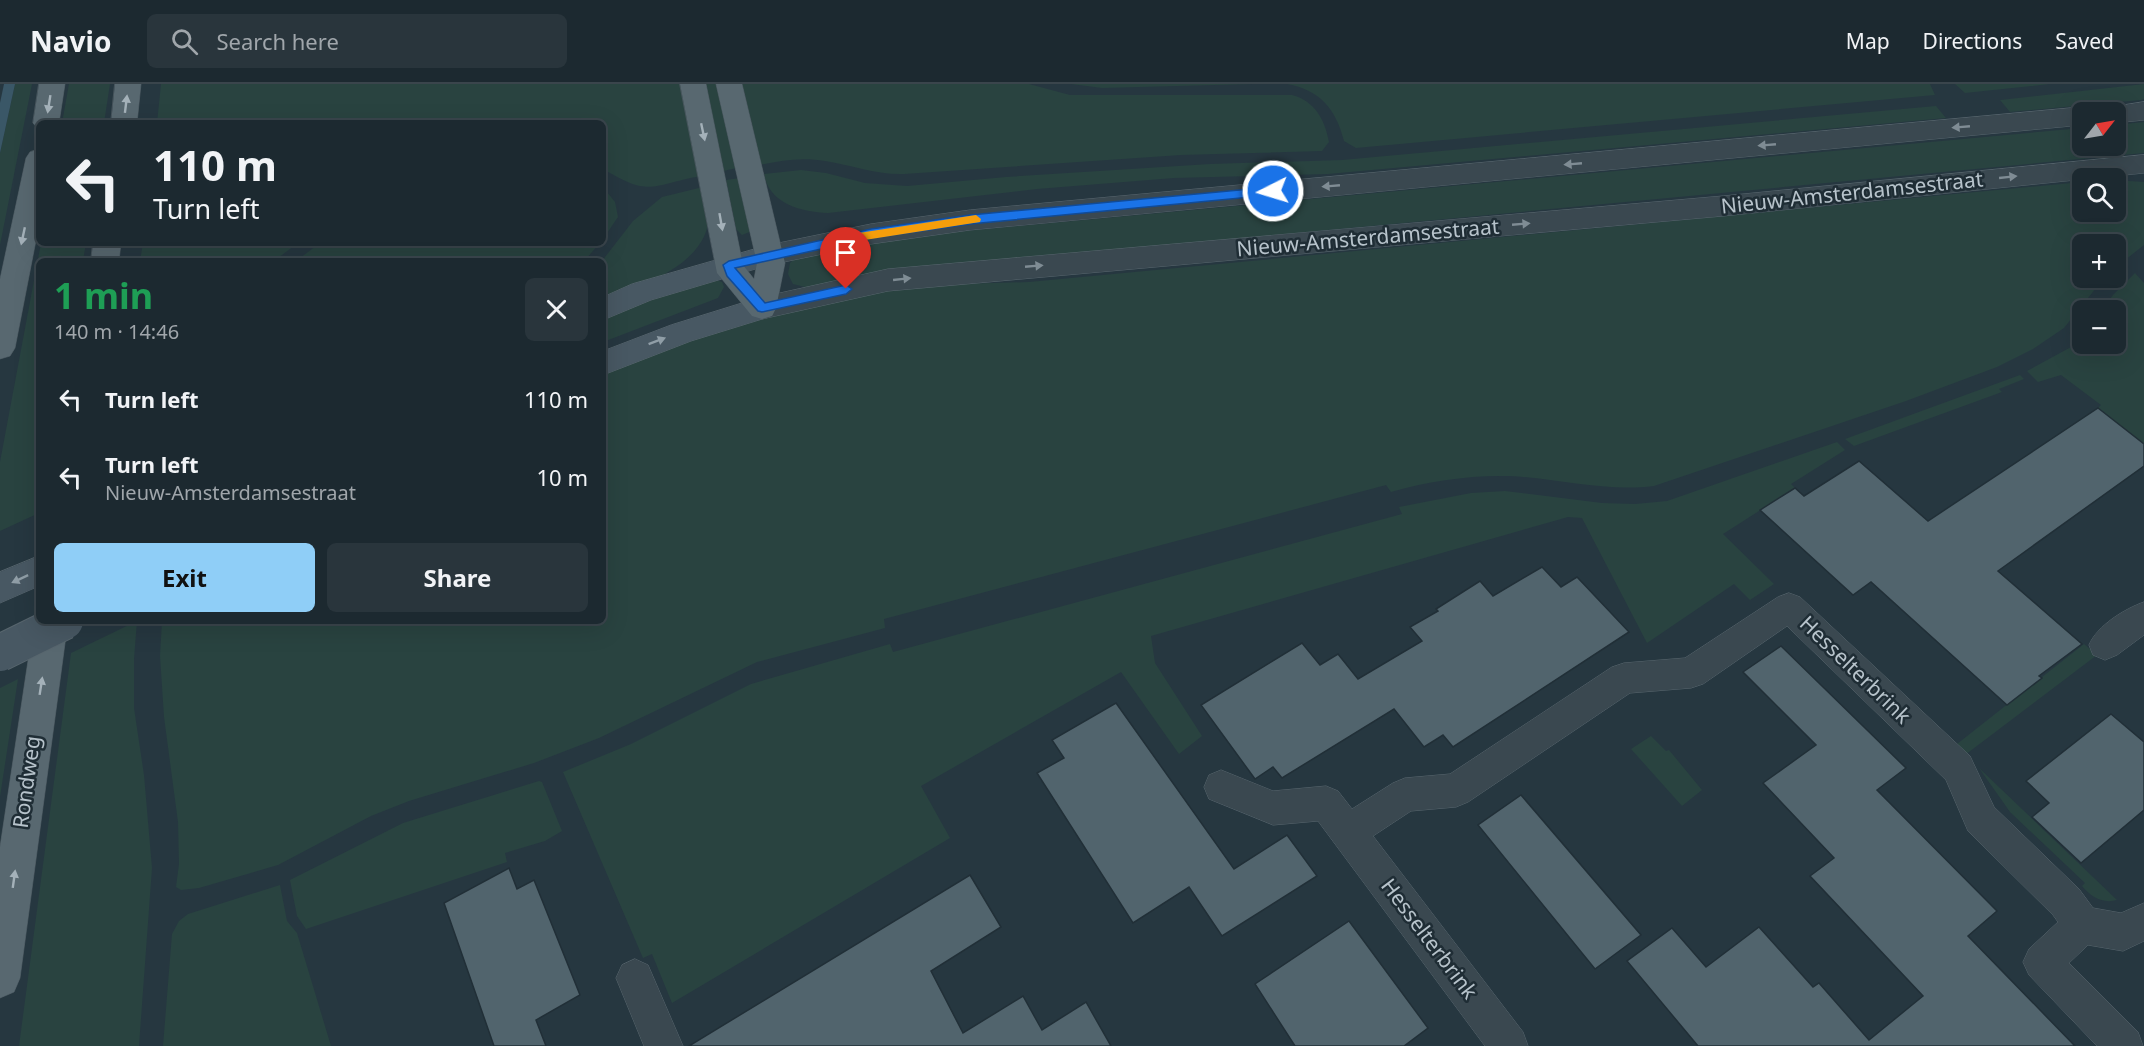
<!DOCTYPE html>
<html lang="en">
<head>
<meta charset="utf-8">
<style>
	body { margin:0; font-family:"Noto Sans",sans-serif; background:#29353c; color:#f1f3f6; height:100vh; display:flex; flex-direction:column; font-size:22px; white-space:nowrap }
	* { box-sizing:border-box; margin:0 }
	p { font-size:20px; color:#a0a6ab }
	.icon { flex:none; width:33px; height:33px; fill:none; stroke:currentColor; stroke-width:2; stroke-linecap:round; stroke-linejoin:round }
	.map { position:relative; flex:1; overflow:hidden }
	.details { position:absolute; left:36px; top:174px; width:570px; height:366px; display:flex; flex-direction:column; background:#1c2930; border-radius:9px; box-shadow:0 6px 24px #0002,0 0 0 2px #3a454c }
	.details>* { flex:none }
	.banner { position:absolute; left:36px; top:36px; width:570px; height:126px; border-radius:9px; box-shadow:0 6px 24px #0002,0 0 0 2px #3a454c; background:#1c2930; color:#f1f3f6; overflow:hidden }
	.needle { width:39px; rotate:59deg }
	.fabs { position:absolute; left:2072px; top:18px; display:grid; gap:12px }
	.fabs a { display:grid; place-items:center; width:54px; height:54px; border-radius:9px; background:#1c2930; box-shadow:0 6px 24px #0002,0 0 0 2px #3a454c; font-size:30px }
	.pin { position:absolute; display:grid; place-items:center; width:51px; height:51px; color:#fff; margin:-62px -26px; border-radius:50% 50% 50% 0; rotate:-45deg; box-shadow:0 0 6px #0007 }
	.pin .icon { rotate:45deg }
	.me { position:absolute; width:66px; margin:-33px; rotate:265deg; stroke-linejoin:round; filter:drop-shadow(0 0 4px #0008) }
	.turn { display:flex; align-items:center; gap:21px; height:126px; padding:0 18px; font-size:27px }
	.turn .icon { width:78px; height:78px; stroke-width:2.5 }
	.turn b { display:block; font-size:42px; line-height:51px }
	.round { display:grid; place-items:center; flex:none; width:63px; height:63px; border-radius:9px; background:#29353c }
	.headline { display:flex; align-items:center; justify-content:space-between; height:102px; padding:0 18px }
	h1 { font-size:36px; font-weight:700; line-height:45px; color:#1e9e55 }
	.button { display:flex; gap:12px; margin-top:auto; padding:12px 18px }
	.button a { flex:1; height:69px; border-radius:9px; background:#8fcef7; color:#111; font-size:24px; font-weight:700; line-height:69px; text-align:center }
	.button a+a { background:#29353c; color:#f1f3f6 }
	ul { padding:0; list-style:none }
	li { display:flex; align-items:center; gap:18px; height:78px; padding:0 18px }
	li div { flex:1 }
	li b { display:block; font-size:22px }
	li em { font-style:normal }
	header { display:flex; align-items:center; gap:36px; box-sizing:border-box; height:84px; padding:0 30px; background:#1c2930; border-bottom:2px solid #3a454c }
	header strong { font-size:28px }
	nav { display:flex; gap:33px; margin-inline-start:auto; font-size:21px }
	.search { width:420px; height:54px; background:#29353c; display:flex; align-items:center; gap:15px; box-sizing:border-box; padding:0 21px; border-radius:9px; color:#a0a6ab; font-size:22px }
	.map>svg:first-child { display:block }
</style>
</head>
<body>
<header>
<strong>Navio</strong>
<div class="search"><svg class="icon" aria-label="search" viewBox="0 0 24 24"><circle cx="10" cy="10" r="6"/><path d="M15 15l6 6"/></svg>Search here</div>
<nav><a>Map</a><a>Directions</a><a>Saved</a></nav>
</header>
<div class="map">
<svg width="2144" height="962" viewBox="0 0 2144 962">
	<rect width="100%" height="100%" fill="#263740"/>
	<path fill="#294340" d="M15,0h17l-32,161v-92z
		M69,0h41l-6,39h-42z
		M161,0h521l19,92c-51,9 -49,22 -98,-7v-46h-446z
		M704,0h14l19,84 -14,3z
		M741,0h288l41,11h222c23,6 33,25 37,47l-7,9 -141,4 -277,19c-28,1 -52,-9 -79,-13 -22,-4 -43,-1 -65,4z
		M1071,0h182l-151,4z
		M1287,0h643l5,11 -579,53 -12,-7c-8,-32 -24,-51 -57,-57z
		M1955,0h95l-85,9z
		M2144,0v15l-3,1 -131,12 -10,-12z
		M1936,22l10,12 -618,56 -154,4 -137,11 -209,24c-26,-1 -59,-9 -64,-39l37,-4 25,3 39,10 42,3 99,-9 204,-13 132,-4z
		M2144,38v31l-1185,112 -150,23 -16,-4 -5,-10 2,-11 5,-5 83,-17 97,-11 1107,-102v18h33v-21z
		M740,94l12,53 -10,4 -6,-6 -10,-49z
		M2115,96l29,2v63l-29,23v-24h-33v34h22l-40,50 -31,21 -36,18 -91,34 -252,85c-50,6 -96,-8 -145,-10 -39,-1 -81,5 -118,16l-5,-7 -502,134 1,9 -128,34 -158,76 -65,25 -125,38 -38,15 -93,49 -79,23 -18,2 -5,-3 3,-23 -1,-42 -14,-105 -4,-61 2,-35h441v-250l116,-43 131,-34 76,-9 103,-3 1053,-100v30h33z
		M603,103l12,15 3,15 -15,22z
		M703,103c2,8 5,18 6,27 0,51 -69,72 -106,87l-1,-40 31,-40 29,-24z
		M41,159h45l-3,18h-44v252l-39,18v-69z
		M143,159h155l-24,18h-134z
		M320,159h280l-16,18h-288z
		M2135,189l9,10v161l-46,-36 3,-3 -40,-30 -23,7 -11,-11 44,-24 11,-11v8h33v-34h-14l12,-15z
		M713,195l9,3 2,5 -6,11 -115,44v-25z
		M2020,291l4,4 -25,10 3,3 -148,54 -9,-7z
		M1837,358l8,8 -54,34 4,4 -72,46 51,50 -24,16 -16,-16 -87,59 -65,-125 -14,-1 -417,119 4,27 47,73 -23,18 -58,-82 -200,114 29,52 -278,165 -20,-49 -9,4 -80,-186 68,-28 120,-60 139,-40 3,8 509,-138 -3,-7 72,-14 34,-2 97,12 33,1 32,-3z
		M137,537l-3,38v49l10,67 8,93 -13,178h-120l52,-393z
		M2084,560l13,11 -132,100 -8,-11z
		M18,595l-18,118v-109z
		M1651,652l15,15 3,-1 33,40 -20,16 -51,-57z
		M1979,684l138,132c-14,4 -26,-3 -35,-14l3,-3 -75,-71z
		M539,697l3,1 20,49 -17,10 -40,12 2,9 -201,67 -9,-13 -7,-36 113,-57z
		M280,801l7,36 10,12 34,113h-168l9,-112 7,-13 9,-7z"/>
	<path fill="#3a5767" d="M4,0h11l-15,69v-50z"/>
	<path fill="#51646d" stroke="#212f37" stroke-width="1.5" d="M2098,324l46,36v22l-146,105 84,73 -43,32 3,2 -35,27 -136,-123 -18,13 -93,-85 35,-22 9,8 55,-35 69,60z
		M1542,483l19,20 16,-10 52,55 -176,115 -10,-12 -19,12 -30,-38 -112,69 -9,-11 -18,12 -54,-74 101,-62 18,22 18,-11 20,25 64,-38 -12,-14 28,-16 -2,-2 44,-28 13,15z
		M1781,562l125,122 -29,22 120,121 -29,25 107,110h-377l-71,-85 45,-33 34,39 53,-40 54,60 6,-4 50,57 54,-44 -113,-120 24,-18 -71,-75 53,-38 -73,-73z
		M1116,619l118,166 53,-34 30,41 -95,60 -33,-49 -56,36 -96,-150 27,-15 -12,-18z
		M2111,630l33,28v68l-63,53 -49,-46 17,-14 -23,-22z
		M1521,711l120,140 -46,34 -117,-144z
		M509,784l8,21 17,-9 46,115 -44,25 10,26h-52l-50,-143z
		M970,791l31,52 -70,44 32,62 60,-37 19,34 44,-28 25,44h-422z
		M1349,837l79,107 -24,18h-109l-40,-62z"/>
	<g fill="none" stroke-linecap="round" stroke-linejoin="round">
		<g stroke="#58666e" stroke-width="1">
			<path id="minor" d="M1789,509l11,4 170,159 24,51 85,82 14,19 28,5 23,-10v38l-21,10 -35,-6 -19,18 69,69 5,14h-46l-68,-71 -6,-13 6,-13 29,-27 -5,-7 -85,-84 -22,-51 -159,-154 -84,58 -12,4 -61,5 -162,109 -12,5 -45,4 -38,25 150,196 5,14h-43l-167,-225 -45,4 -64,-26 -5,-12 5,-12 12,-5 52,21 53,-5 12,5 14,18 41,-26 12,-5 45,-4 162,-107 12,-4 61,-5 93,-61z
				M2144,518v33l-27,20 -12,5 -12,-5 -4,-10c8,-19 35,-36 55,-43z
				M635,875l13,6 35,81h-39l-28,-68 6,-13z"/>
		</g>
		<g stroke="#58666e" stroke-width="1">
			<path id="tertiary" d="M2144,18v18l-29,3v-11h-12l3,-4z
				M2082,23l11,5h-11v13l-1112,105 -99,14 -102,21 -10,-3 -4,-7 4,-7 10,-3 102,-21 99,-14z
				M2144,71v18l-421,43 -835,75 -126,28 -10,-3 -4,-8 4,-8 10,-3 126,-28 835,-73z"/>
		</g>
		<g stroke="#58666e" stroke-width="1">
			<path id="secondary" d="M769,161l10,3 4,7 -4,7 -128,38 -48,20v-23l29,-13z
				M762,213l10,3 4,8 -4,8 -81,25 -88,34v-24l68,-26z
				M39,472v30l-39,17v-31z"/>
		</g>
		<g stroke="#47545c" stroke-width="1">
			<path id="primary" d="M39,0h26l-6,39h-20v7l-6,-7z
				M115,0h26l-4,39h-26z
				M680,0h26l37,181 11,14 3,-16 -41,-179h26l43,179 -9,45 -4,8 -10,3 -10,-3 -35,-43z
				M39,65v76l-24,123 -5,8 -10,3v-80l26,-121 4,-6z
				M93,159h28l-2,18h-28z
				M39,526v11h29l-48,357 -6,14 -14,6v-151l34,-226z"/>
		</g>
		<use href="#minor" fill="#3a4850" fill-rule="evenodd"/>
		<use href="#tertiary" fill="#3a4850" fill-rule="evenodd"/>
		<use href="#secondary" fill="#485863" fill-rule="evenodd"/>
		<use href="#primary" fill="#586870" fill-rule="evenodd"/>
		<g stroke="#58666e" stroke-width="38" stroke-linecap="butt">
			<path id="secondary-bridge" d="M0,569l65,-32"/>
		</g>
		<use href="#secondary-bridge" stroke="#485863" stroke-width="36"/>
	</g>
	<defs><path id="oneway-solid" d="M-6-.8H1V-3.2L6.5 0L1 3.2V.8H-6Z" transform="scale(1.5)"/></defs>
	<g fill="#a4b1b9">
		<use href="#oneway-solid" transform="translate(49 20) rotate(99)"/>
		<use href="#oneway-solid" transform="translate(126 20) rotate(-83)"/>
		<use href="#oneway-solid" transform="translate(703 48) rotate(78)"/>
		<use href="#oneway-solid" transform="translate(721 138) rotate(80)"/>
		<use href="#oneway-solid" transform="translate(23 152) rotate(102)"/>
		<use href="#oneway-solid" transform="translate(41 602) rotate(-81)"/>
		<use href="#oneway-solid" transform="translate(14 795) rotate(-82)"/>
	</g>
	<g fill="#7f8c94">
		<use href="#oneway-solid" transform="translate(1961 43) rotate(175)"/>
		<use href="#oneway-solid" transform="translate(1767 61) rotate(175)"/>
		<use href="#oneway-solid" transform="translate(1573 80) rotate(175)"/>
		<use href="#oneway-solid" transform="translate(2008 93) rotate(-6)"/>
		<use href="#oneway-solid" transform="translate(1331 102) rotate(175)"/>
		<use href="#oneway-solid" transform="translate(1521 140) rotate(-5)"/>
		<use href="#oneway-solid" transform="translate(1034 182) rotate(-5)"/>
		<use href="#oneway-solid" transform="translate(902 195) rotate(-6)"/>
	</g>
	<g fill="#909ea7">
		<use href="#oneway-solid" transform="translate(657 257) rotate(-21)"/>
		<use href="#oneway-solid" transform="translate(20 495) rotate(155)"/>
	</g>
	<path fill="#1a73e8" stroke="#114b97" stroke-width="1.5" d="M1273,103l5,4 -5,4 -303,29 -99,14 -136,30 30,35 81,-18 6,4 -6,5 -84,18 -4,-1 -31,-35 -4,-11 6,-4 142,-32 99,-14z"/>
	<path fill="#f59e0b" d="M976,131l5,4 -1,3 -141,22 -5,-4 5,-4z"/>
	<g text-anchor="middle" stroke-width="5" stroke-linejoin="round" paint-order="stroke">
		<g font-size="21" fill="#b7c3cb" stroke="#1f2d35">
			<text transform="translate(1852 109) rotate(-6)" y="7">Nieuw-Amsterdamsestraat</text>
			<text transform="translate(1368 154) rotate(-5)" y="7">Nieuw-Amsterdamsestraat</text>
			<text transform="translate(1855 586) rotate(44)" y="7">Hesselterbrink</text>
			<text transform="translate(27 698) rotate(-82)" y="7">Rondweg</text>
			<text transform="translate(1429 855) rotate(53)" y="7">Hesselterbrink</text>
		</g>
	</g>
</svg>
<div class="fabs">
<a><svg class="needle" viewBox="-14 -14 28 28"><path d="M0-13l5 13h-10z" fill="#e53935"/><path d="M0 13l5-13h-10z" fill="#a0a6ab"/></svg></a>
<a><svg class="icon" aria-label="search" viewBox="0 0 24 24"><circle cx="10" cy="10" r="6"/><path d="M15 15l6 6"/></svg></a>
<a>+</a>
<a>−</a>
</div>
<div class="pin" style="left:846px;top:205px;background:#d93025"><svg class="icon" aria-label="arrive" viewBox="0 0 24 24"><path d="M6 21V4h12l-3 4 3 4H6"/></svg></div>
<svg class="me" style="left:1273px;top:107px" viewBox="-20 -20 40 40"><circle r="17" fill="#1a73e8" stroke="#fff" stroke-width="3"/><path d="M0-11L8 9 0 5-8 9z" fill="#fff"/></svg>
<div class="banner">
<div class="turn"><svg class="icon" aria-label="left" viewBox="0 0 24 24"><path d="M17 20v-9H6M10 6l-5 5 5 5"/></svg><div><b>110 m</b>Turn left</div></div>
</div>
<section class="details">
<div class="headline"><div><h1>1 min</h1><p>140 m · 14:46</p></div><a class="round"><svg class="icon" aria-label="close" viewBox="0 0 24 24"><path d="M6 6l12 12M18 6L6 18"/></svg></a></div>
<ul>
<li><svg class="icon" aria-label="left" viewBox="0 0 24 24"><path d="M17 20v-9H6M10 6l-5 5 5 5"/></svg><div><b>Turn left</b></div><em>110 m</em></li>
<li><svg class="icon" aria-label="left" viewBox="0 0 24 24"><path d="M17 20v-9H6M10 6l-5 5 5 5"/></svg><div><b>Turn left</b><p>Nieuw-Amsterdamsestraat</p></div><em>10 m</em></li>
</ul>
<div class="button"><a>Exit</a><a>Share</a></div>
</section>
</div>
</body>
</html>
